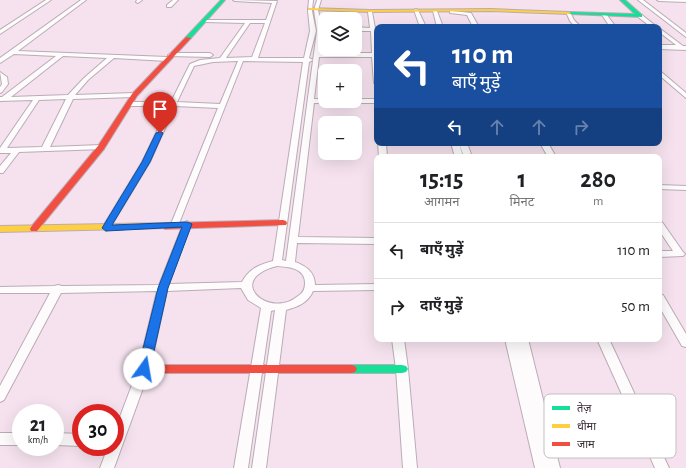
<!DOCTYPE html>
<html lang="hi">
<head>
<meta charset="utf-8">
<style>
	body { margin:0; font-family:"Alegreya Sans","Noto Sans Devanagari",sans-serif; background:#f2f2f2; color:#202124; height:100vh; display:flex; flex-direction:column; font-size:15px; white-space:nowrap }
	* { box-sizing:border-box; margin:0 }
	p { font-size:13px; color:#757577 }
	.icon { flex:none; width:22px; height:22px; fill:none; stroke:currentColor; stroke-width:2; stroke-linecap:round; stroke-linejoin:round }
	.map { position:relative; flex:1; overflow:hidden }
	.side { position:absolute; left:374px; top:154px; width:288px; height:188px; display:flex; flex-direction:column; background:#fff; border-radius:8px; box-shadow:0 4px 16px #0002 }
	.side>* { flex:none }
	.top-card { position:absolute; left:374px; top:24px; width:288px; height:122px; border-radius:8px; box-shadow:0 4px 16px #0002; background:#1a4fa0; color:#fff; overflow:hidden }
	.fabs { position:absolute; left:318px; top:12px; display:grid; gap:8px }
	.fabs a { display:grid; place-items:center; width:44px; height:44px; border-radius:8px; background:#fff; box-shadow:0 4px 16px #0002; font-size:20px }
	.speed { position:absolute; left:12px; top:404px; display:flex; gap:8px; font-size:20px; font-weight:700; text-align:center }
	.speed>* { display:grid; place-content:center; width:52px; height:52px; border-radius:50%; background:#fff; box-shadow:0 4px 16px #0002; line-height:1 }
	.speed small { font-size:10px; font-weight:400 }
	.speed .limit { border:6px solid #d22; background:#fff; color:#111 }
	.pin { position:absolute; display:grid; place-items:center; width:34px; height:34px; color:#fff; margin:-41px -17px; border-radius:50% 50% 50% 0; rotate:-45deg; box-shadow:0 0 4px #0007 }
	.pin .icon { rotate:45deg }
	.me { position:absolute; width:44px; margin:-22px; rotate:13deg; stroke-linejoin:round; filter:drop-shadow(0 0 3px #0008) }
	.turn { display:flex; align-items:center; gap:14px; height:84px; padding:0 12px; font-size:18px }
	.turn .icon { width:52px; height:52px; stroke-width:2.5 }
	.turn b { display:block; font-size:28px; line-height:34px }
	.lanes { display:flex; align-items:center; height:38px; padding:0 12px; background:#0003; justify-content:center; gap:20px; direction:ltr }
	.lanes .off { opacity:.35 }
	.eta { display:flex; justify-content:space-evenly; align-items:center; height:68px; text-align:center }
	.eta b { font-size:24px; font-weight:700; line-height:28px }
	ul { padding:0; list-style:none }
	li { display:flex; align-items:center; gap:12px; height:56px; padding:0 12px; border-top:1px solid #e0e0e0 }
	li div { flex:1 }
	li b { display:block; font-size:15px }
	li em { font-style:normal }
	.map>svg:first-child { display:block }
</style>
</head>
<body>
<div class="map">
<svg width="686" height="468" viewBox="0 0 686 468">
	<rect width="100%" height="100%" fill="#f5e2ee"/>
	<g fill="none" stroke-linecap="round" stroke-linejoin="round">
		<g stroke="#baacb5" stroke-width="2">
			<path id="street" d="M46,0h5l-51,34v-4z
				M81,0h5l-68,51 149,6 3,2 -3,2 -53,-3 -26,22 -13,15 59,-2 3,2 -3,2 -61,2 -23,48 51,-2h3v4l-85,3 -16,21h-3v-7l11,-13h-11v-5l33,-48 -33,1v-4h2l54,-41 -42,-2 -14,9v-5zM63,56l44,2 -23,20 -16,17 -57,2zM66,99l-24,48 -35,1 32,-48z
				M137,0h5l-4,3 -2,-1z
				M173,0h5l-7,7h-4v-2z
				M233,0l44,1 -19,57h46l6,-27 -2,-20 1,-11h4l-1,11 4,20 -7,27 4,2 -4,2 -27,198 4,1 31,-230 -3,-21 3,-10h4l-3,10 5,21 -3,22h52l-1,-22h-16v-4l15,1 -2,-16 2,-1 2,1 3,16h2v4l-1,-1 1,54 -3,-2 -2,-26h-53l-5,42h11v2h3l-3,2h-11l-16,134 79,1v6l-80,-1 -2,19c11,4 20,10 20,23l62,-1v6l-64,1c-5,12 -16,16 -27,19l-20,158h-14l23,-158 -4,1 -23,157h-14l27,-160 -13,-8 -7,-12 -74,3 -17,78 -36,99h-14l8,-21h7v-17l23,-61 19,-78 -96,2 -57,107 -4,2v-16l50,-93h-50v-6l54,-1 4,-1 4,1 97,-1 24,-61 4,-3 4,3 -22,60 73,-2c7,-13 16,-17 31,-21l30,-199 -60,-1 -65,165h-6l-1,-2 47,-116 -43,-2 -25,56 -40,66 -4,3 -4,-3 40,-66 27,-56h-40l-3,-2 3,-2h42l19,-38 10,-4 20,-2 25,-35 -41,-1 -2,-1v-1h64l6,-17 -37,-2zM250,23h15l-13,34 -26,1zM238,61l-18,43 -43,-2 17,-36 19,-4zM277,266c12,1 28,2 28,17 0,6 -2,10 -7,13 -28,24 -75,-16 -21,-30z
				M638,0h5l43,33v4z
				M657,0h29v2l-27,-1z
				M416,9l2,1 8,17h-6l-6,-17z
				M435,10l2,1 6,16h-6l-4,-16z
				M452,11l19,2 8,14h-6l-6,-12 -17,-2v-2z
				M566,12h4l4,8 7,7h-6l-5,-6z
				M602,14h4l10,13h-6l-8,-12z
				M638,15h4l15,12h-6l-13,-10z
				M659,28l24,18h3v4l-27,-1v-4h17l-17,-13z
				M171,53h39l3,2 -3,2 -41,-1 -1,-1z
				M659,70l27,23v5l-27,-23z
				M0,72l7,5 1,7 -6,8 -2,1v-6l2,-3z
				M355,99h22v4h-40l-3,-2h21z
				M378,143h8l1,14h-8z
				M451,143h8l4,14h-8z
				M459,143h8l5,14h-8z
				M540,143h8l8,14h-8z
				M659,185l27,1v4l-27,-1z
				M659,221l3,1 21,30 2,2 -2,2 -24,1v-6h14l-14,-21z
				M659,294l4,1 23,39v13l-4,-1 -23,-40z
				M392,339h12l4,30 9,99h-14l-7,-99z
				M505,339h23l32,129h-25z
				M597,339h12l60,129h-14z
				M0,433h21v12h-21z
				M55,433l26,1v12l-26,-1z"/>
		</g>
		<g stroke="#baacb5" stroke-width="2">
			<path id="fast" d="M221,0h4l-35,39h-4v-2z
				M620,0h5l17,15v2l-73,-3 -2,-1 2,-1 66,2z
				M351,365h51l4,1 2,3 -2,3 -4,1h-51l-4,-1 -2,-3 2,-3z"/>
		</g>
		<g stroke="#baacb5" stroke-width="2">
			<path id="slow" d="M308,8l62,2 121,-1 78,3 2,1 -2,1 -78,-3 -121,1 -60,-2h-2z
				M165,223l3,1 1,2 -1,2 -168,4v-6z"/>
		</g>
		<g stroke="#baacb5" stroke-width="2">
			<path id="jam" d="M186,37l5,1 -54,58 -33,53 -67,82h-6l-1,-2 1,-2 67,-81 34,-52z
				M283,220l3,1 1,2 -1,2 -121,4 -4,-3 4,-3z
				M144,365h207l4,1 2,3 -2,3 -4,1h-207l-4,-1 -2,-3 2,-3z"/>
		</g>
		<use href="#street" fill="#fefbfc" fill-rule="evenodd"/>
		<use href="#fast" fill="#16e098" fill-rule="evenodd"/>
		<use href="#slow" fill="#ffcf43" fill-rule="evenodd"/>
		<use href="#jam" fill="#f24e42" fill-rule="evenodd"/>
	</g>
	<path fill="#1a73e8" stroke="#114b97" d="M160,131l3,2 -13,29 -38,63 75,-3 5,2 -24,64 -18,81 -2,3 -4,2 -4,-2 -2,-3 20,-81 24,-61 -76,4 -4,-3 40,-66 14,-29z"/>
	<rect x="544" y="394" width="132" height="64" rx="6" fill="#fff" stroke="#c3bfc2" stroke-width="1"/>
	<rect x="552" y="406" width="18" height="4" fill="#16e098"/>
	<rect x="552" y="424" width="18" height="4" fill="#ffcf43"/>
	<rect x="552" y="442" width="18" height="4" fill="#f24e42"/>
	<g font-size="11" fill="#382b33">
		<text x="577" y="412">तेज़</text>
		<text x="577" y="430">धीमा</text>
		<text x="577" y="448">जाम</text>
	</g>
</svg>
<div class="fabs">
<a><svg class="icon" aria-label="layers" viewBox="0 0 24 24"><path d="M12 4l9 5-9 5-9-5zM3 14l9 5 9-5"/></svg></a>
<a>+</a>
<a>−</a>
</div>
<div class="speed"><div>21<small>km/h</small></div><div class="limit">30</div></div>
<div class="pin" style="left:160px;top:133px;background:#d93025"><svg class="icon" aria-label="arrive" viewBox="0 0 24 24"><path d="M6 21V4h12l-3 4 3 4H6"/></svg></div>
<svg class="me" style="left:144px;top:369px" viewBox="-20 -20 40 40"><circle r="19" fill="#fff"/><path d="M0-13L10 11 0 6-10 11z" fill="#1a73e8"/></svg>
<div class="top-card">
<div class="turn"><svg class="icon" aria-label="left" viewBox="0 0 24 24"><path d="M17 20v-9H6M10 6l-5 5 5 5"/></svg><div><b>110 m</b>बाएँ मुड़ें</div></div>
<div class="lanes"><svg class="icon" aria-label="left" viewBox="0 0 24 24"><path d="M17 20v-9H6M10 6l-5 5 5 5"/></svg><svg class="icon off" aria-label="ahead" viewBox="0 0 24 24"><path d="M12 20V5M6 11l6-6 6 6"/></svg><svg class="icon off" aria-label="ahead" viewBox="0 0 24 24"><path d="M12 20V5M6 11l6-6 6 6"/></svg><svg class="icon off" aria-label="right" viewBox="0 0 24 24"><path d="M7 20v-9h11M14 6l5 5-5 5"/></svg></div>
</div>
<section class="side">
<div class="eta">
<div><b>15:15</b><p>आगमन</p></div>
<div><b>1</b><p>मिनट</p></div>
<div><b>280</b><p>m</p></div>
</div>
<ul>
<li><svg class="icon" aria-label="left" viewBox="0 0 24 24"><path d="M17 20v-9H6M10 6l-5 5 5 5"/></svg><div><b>बाएँ मुड़ें</b></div><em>110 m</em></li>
<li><svg class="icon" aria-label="right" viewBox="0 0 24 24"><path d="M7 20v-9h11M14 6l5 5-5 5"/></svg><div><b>दाएँ मुड़ें</b></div><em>50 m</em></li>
</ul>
</section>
</div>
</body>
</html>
